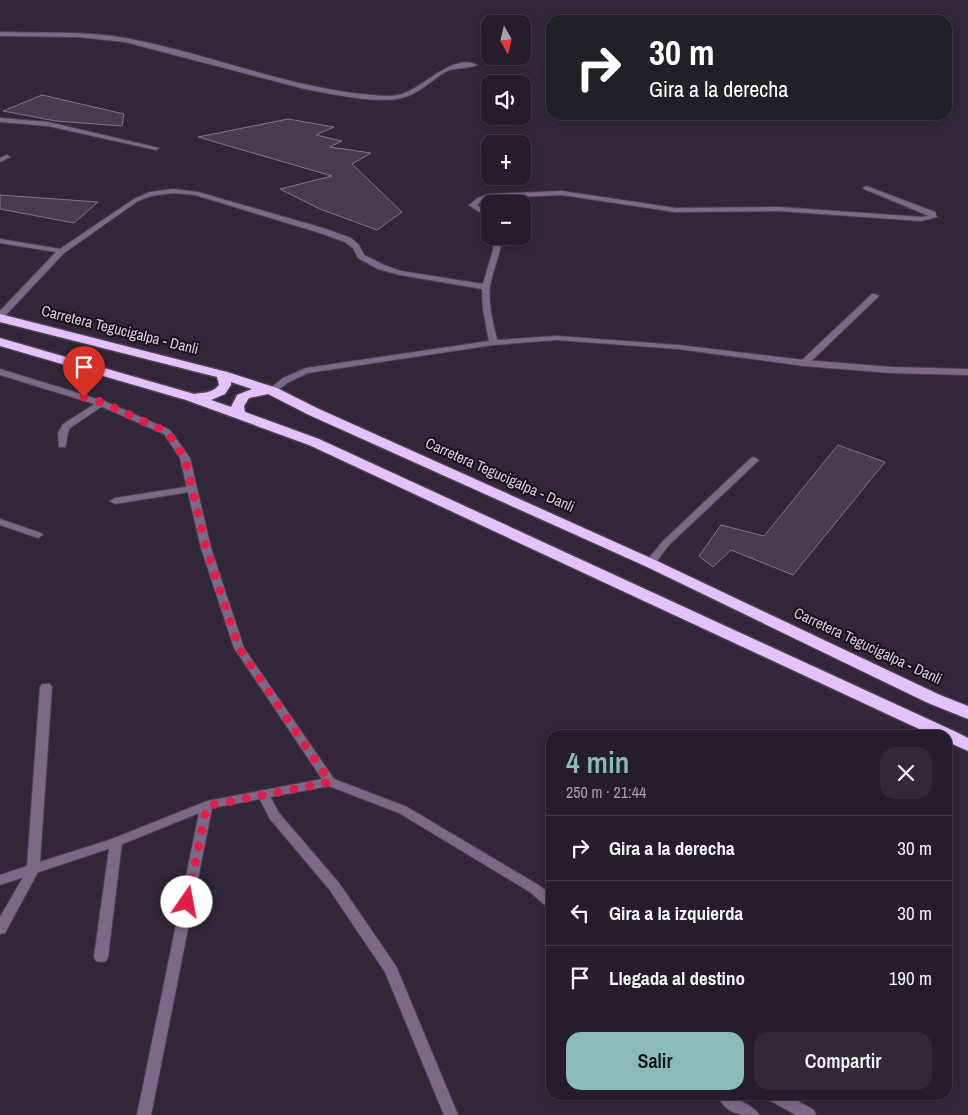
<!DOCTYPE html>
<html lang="es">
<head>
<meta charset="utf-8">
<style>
	body { margin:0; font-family:"Archivo Narrow",sans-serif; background:#312a36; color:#f1f3f6; height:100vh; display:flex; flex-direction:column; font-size:19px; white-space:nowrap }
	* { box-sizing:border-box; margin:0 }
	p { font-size:16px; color:#a3a2a8 }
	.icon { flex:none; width:28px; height:28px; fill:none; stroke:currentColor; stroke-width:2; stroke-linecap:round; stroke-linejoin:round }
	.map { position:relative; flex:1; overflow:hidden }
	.side { position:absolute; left:546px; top:730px; width:406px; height:370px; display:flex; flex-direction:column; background:#251d2a; border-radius:15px; box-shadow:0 2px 8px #0003,0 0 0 1px #423b47 }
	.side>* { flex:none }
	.guide { position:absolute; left:546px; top:15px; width:406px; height:105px; border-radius:15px; box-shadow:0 2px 8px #0003,0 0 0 1px #423b47; background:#202124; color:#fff; overflow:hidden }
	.needle { width:32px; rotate:172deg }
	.controls { position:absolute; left:481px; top:15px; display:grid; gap:10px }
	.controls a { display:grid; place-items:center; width:50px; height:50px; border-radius:10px; background:#251d2a; box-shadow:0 2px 8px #0003,0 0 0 1px #423b47; font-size:25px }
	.pin { position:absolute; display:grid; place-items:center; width:42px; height:42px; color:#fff; margin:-51px -21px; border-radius:50% 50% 50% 0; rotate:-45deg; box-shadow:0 0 5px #0007 }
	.pin .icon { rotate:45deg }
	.me { position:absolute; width:55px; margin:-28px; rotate:12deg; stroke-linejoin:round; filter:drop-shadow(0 0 4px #0008) }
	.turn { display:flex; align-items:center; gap:18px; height:105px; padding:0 20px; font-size:22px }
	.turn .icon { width:65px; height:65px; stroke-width:2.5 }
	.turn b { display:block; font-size:35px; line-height:42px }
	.round { display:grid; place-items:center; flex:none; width:52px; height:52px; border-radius:15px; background:#312a36 }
	.summary { display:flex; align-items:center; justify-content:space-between; height:85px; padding:0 20px }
	h1 { font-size:30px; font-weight:600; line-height:38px; color:#8bbbb9 }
	.button { display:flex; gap:10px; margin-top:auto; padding:10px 20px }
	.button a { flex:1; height:58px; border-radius:15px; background:#8bbbb9; color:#111; font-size:20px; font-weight:600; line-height:58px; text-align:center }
	.button a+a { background:#312a36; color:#f1f3f6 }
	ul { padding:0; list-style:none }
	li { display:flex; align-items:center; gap:15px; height:65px; padding:0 20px; border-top:1px solid #423b47 }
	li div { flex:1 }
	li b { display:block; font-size:19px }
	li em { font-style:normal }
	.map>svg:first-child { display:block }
</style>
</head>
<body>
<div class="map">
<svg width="968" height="1115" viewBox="0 0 968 1115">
	<rect width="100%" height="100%" fill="#312738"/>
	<path fill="#473d4e" stroke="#807588" d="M42,95l82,19 -2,12 -66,-5 -53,-10z
		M288,119l46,8 -18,8 26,6 -12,6 41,6 -19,11 50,48 -25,18 -57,-21 -40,-20 52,-13 -134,-39z
		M0,195l98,7 -24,21 -74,-14z
		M838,445l47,17 -92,113 -62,-25 -18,17 -14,-11 22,-31 43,11z"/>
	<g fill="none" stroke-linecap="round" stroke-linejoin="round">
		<g stroke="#4b4252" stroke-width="2">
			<path id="lane" d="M872,294h3l4,2 -72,69h-6v-4z
				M101,400l4,3 -1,2 -34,23c-4,6 -2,13 -5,19h-6l-1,-14 5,-9z
				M754,457l5,3 -2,2 -88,83 -15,20h-8l-1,-2 18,-22 88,-83z
				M192,486l5,3 -2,2 -80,13 -5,-3 5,-3z
				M263,790l4,1 12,22 60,70 57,83 62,149h-14l-59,-143 -56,-83 -59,-70 -13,-25 2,-3z
				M116,837l4,2 2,3 -14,115 -2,4 -5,1 -5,-1 -2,-4 16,-115 2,-3z
				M33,865l4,2 2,3 -34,63 -5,1v-17l29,-50z
				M717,1095h16c8,8 23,12 26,20 -20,0 -32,0 -42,-20z"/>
		</g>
		<g stroke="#4b4252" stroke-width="2">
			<path id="street" d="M0,32c41,1 84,-1 125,6 83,15 162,50 247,57 10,1 21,2 30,-1 21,-6 52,-42 75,-29 -8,4 -20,2 -30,6 -13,7 -24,19 -39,25 -25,10 -76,-2 -103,-7l-180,-47 -47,-5 -78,-1z
				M0,118l48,4 111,26 -3,2 -108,-24 -48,-4z
				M7,155l3,2 -10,5v-4z
				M866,186l69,26 2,5 -16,4 -142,-10 -104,1 -113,-17 -72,3 -8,2 -5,5 13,9v5l-21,-14 9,-7 11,-4 73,-3 113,17 104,-1 142,10 8,-1 -65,-27 -1,-1z
				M173,189l25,3 125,36 28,10 8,7 5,10 20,10 17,6 82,13 10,-34 1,-14h8c-1,18 -9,33 -12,50 -2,18 3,36 7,54l60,-4 121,9 126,15 87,7 77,2v6l-77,-2 -87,-7 -126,-17 -121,-9 -64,5 -185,28 -19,9 -17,12 -4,-3 1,-2 14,-11 23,-10 183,-27 -6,-31 -1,-21 -82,-14 -22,-6 -20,-11 -5,-10 -8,-6 -28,-10 -122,-37 -22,-2 -22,3 -13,5 -74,52 -61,65h-3v-7l56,-59 -56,-9v-4l60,10 74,-50 16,-7z
				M0,369l104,32 66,29 20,28 21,90 33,100 90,131 73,28 133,79 11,9v12l-5,-1 -16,-14 -131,-79 -70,-27 -117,22 -61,307h-14l62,-302 -79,32 -120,40v-10l27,-9 13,-179 2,-3h8l2,3 -12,175 72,-23 95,-38 115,-22 -88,-131 -33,-100 -21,-90 -16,-24 -66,-29 -98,-30z
				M0,519l41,14 2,2 -5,3 -38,-13z
				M767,1095h20l27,15 2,5h-20l-27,-15z"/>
		</g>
		<g stroke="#4b4252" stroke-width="3">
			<path id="highway" d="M0,314l227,58 50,16 42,21 336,151 285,135 28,11v13l-40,-16 -283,-137 -336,-151 -41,-21 -19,4 -5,8 1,6 74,27 635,292 14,7v13l-20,-9v-7h-16l-623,-290 -123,-45 -186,-54v-8l194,56c10,-2 17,0 25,-9l-2,-8 -217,-55zM231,382l21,7 -15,6 -6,12 -20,-7 14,-6 6,-9z"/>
		</g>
		<use href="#lane" fill="#7c6988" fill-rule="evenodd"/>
		<use href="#street" fill="#7c6988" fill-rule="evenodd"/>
		<use href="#highway" fill="#e6c1ff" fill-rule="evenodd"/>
	</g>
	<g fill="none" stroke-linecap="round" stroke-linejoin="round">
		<path stroke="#e11d48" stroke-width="9" stroke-dasharray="0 16.2" d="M84,397l17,5 66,30 18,26 21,90 33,100 91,134 -123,24 -20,96"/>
	</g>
	<g text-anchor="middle" stroke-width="4" stroke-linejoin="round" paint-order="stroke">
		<g font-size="15" fill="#d5cfd9" stroke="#17121a">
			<text transform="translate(120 330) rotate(14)" y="5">Carretera Tegucigalpa - Danli</text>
			<text transform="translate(500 475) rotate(24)" y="5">Carretera Tegucigalpa - Danli</text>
			<text transform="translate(868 646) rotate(25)" y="5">Carretera Tegucigalpa - Danli</text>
		</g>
	</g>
</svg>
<div class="controls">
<a><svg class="needle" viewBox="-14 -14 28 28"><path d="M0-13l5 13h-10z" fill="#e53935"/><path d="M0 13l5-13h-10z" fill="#a3a2a8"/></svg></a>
<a><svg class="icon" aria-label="sound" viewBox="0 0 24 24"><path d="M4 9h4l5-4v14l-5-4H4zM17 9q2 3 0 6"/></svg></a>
<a>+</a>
<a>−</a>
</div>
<div class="pin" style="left:84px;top:397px;background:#d93025"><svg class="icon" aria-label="arrive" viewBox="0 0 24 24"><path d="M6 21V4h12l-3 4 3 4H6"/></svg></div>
<svg class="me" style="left:187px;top:902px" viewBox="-20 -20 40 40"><circle r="19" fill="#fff"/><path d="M0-13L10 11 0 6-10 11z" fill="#e11d48"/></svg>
<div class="guide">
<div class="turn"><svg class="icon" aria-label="right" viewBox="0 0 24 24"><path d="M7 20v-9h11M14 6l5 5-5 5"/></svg><div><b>30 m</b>Gira a la derecha</div></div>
</div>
<section class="side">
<div class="summary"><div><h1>4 min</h1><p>250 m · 21:44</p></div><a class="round"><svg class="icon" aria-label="close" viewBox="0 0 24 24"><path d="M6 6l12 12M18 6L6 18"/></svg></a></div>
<ul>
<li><svg class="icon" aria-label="right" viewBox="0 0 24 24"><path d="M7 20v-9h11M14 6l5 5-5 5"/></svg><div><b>Gira a la derecha</b></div><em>30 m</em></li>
<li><svg class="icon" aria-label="left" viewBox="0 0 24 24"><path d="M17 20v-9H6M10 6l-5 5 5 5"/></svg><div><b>Gira a la izquierda</b></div><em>30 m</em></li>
<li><svg class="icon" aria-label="arrive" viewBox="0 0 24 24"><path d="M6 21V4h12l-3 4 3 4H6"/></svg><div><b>Llegada al destino</b></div><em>190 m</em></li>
</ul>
<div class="button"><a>Salir</a><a>Compartir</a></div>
</section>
</div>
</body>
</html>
